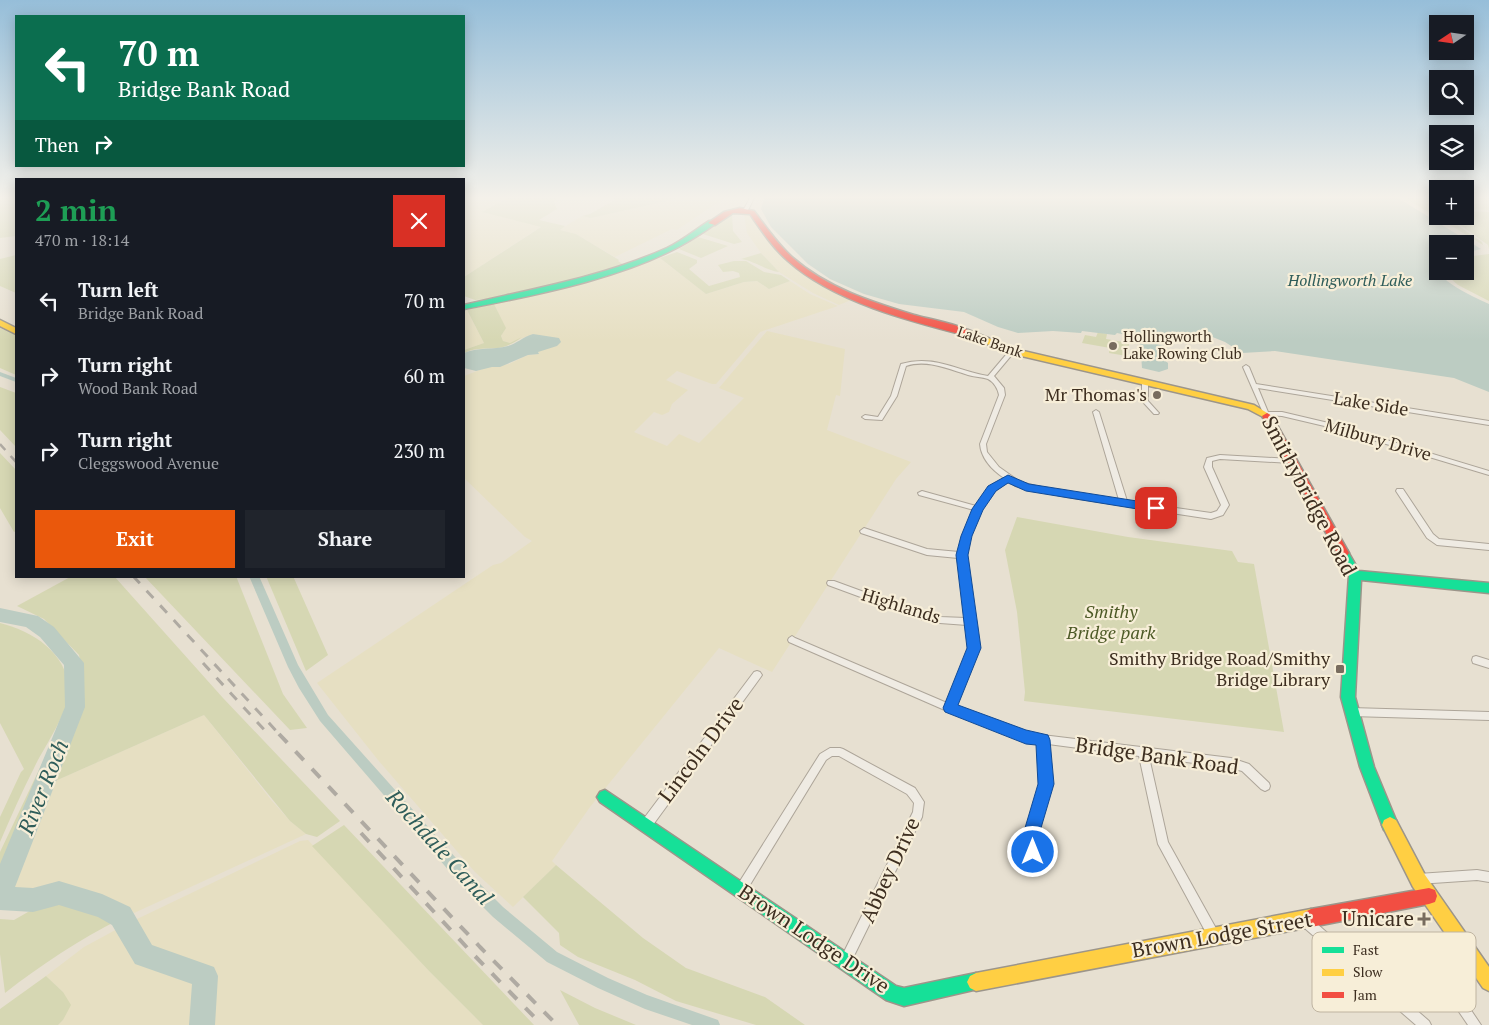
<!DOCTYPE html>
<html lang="en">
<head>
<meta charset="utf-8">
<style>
	body { margin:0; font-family:"PT Serif",serif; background:#20242c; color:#f1f3f6; height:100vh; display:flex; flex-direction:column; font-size:19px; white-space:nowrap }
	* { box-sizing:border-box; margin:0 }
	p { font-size:16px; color:#9ea1a6 }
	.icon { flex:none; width:28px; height:28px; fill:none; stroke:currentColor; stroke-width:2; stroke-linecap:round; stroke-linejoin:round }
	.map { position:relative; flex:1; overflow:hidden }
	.details { position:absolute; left:15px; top:178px; width:450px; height:400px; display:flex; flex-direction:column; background:#171b24; border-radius:0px; box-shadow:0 2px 12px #0003 }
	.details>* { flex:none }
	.banner { position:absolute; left:15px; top:15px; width:450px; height:152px; border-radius:0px; box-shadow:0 2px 12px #0003; background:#0b6e4f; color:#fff; overflow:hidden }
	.needle { width:32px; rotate:257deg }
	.controls { position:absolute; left:1429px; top:15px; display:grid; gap:10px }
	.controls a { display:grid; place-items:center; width:45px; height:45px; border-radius:0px; background:#171b24; box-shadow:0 2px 12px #0003; font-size:25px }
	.pin { position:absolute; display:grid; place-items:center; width:42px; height:42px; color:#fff; margin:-21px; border-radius:10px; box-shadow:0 2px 8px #0006 }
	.me { position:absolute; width:55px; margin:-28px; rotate:0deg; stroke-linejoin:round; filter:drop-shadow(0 0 4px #0008) }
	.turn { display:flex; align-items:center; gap:18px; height:105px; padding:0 20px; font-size:22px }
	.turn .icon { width:65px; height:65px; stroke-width:2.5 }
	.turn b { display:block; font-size:35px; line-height:42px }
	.then { display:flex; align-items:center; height:48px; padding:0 20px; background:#0003; gap:10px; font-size:19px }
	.round { display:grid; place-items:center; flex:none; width:52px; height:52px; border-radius:0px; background:#20242c }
	.headline { display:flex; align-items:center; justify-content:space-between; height:85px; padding:0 20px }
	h1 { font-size:30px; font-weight:800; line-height:38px; color:#1e9e55 }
	.cta { display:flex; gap:10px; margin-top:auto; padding:10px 20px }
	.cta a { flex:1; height:58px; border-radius:0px; background:#ea580c; color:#fff; font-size:20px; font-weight:800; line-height:58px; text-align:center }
	.cta a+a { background:#20242c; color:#f1f3f6 }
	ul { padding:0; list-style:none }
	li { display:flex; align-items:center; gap:15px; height:75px; padding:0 20px }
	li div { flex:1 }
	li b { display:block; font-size:19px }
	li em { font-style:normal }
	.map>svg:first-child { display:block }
</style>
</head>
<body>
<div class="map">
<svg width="1489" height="1025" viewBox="0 0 1489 1025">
	<rect width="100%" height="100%" fill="#e7e0d1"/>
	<path fill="#e6dfc2" d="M464,198h44l-26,14 60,14 -78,51z
		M680,198h44l-47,32 -5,-1 -57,28 -39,-23 -17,-4 23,-14 9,2z
		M744,214l5,1 29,35 25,23 48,27 -12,5 -26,-12 -34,-21 -18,-19 -14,-20z
		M660,258l46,36 38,-12 13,-1 12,8 21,-8 20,13 28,12 -78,26 -44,52h-4l-35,-13 -11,9 22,10 -16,14 -3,8 -7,3 -8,-3 -20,20 33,14 12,-12 20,9 45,-45 -25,-10 48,-57 78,18 -5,47 -4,-1 -9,35 84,32 -15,17 -124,193 -53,-24 -129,159 -38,54 4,4 -43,42 -38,-35 -97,-112 -61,-77 176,-118 8,-2 31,-22 -7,-4 -61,-59v-102l21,-8 24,-4 19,-9 11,-1 -1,-2 5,-3 14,-3 -24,-12 -23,9 -7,-2 -2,-5 4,-8 -11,-24 101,-24z
		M467,310l17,33 -20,7v-39z
		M204,715l68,86 18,20 16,13 -172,79 -7,-7 -60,-22 -42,5 -12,-1 40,-106z
		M308,840l121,131 54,54h-275l5,-51 -11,-7 -52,-17 -15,-30 165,-79z
		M121,927l20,31 54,24 5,9 -4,34h-138l5,-5v-28l-17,-16 38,-29z"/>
	<path fill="#d6d7b3" d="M0,198h16v38l-16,2z
		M508,198h50l-4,4 3,7 -18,11 26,6 -5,4 16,4 43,26 -1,1 6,4 -48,14 -89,20 -12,1 -11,-4v-19l77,-50 -59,-15z
		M612,198h68l-89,20 -9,-2 8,-2 25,-14z
		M1405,198h32l1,18h10l-1,2 35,24 1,3z
		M1465,198h24v12l-24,-1z
		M1465,211l24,1v37l-1,-4 -36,-26v-3h13z
		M732,214l1,17 9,11 -8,2 -31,-10z
		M698,237l30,9 -27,12 -22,-9z
		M677,252l20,8v3l-8,6 20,17 31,-9 -1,-4 -6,-2 -10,1 -5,-7 16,-4h12l18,11 17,3 9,6 -21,8 -12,-8 -13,1 -38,12 -46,-36z
		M761,253l18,19c-14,-2 -24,-11 -38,-13z
		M1489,254v47l-31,-16 -16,-14h23v-14z
		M16,255v38l-16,-7v-27z
		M494,304l12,24 -5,8 2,5 7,2 12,-6c-24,19 -37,6 -58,16v-3l20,-7 -17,-33z
		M0,328l16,7v40l-16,-7z
		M1098,332l9,2 -1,5 23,4 -2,13 -18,-3 1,-5 -28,-5 3,-8 11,2z
		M0,387l16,6v54l-16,-17z
		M0,453l16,17v61l-2,1 -14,-24z
		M1017,517l111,20 104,14 6,11 16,2 30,168 -260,-31 1,-9 -8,-80 -12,-62z
		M72,576h42l109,122 117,123 -23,16 -11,-3 -16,-13 -86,-106 -151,67 29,-69 2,-28 -5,-30 -35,-36 -27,-13z
		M144,576h92l47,118 24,34 -17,2z
		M266,576h27l35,79 -22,16z
		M0,623c33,8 67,30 69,67 1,20 -25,57 -34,76 -13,25 -24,51 -35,76v-25l21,-45 3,-3 -24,-46z
		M72,692l-3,19 -61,146 -8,29v-34l65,-137z
		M344,825l190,200h-51l-54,-54 -117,-125z
		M556,865l87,73 43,30 79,29 40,28h-49l-80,-24 -41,-21 -57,-23 -18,-12 -1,-12 -36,-36z
		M61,898l30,8 29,13c-41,21 -78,45 -115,74l-5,-39v-35l14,1 21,-12z
		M46,976l17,16 8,13 -8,15 -5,5h-58v-16z
		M560,990l35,18 41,17h-57z"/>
	<path fill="#bcccc2" d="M764,198h634l83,51 -16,4v-9h-27l-1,14 -5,1 -1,2c8,21 39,34 58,43v88l-35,-14 -179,-27 -33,2 -17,-11 -15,-6 -58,3 -1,3 12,4 2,7 -2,6 5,4v6l-9,3 -17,-4 -2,-27 -3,-4 -20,-4 -2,2 -33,-4 -1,2 -28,-2 -35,2 -20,-6 -34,-15 -65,-8 -35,-10 -34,-15 -22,-15 -37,-37 -10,-18z
		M533,334l26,4 2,4 -4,4 -19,6 1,2 -11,1 -28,12h-8l-16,4 -12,-3v-15c13,-6 29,-3 44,-7 8,-2 15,-9 25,-12z"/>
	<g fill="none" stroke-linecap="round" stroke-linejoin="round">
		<path fill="#bcccc2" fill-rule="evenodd" d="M0,372l16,6v4l-16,-6z
			M249,576h10l39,89 30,50 145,162 30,30 54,45 51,26 39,17 71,25 2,5h-28l-47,-16 -47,-21 -51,-26 -54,-45 -30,-30 -143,-166 -21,-33 -11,-21z"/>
		<path fill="#bcccc2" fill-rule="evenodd" d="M0,608l38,8 16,11 30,36 1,44 -70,180 18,1 26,-7 43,13 28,13 22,38 62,22 4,9 -3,49h-26l3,-41 -57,-20 -23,-39 -14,-8 -39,-12 -26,7 -33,-2v-46l65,-157 -1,-42 -24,-28 -14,-10 -26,-5z"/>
		<g stroke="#ada599" stroke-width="2">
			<path id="street" d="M750,198h4l-6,12h-4v-1z
				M1012,349l3,2 -21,25 10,12 1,7 -19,49 1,8 12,15 21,15 46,11 53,7 -26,-88 3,-2 3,2 28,89 84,12 6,-2 4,-6 -17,-38 3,-9 13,-3 71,4 4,2 -4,2 -71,-4 -8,2v6l17,38 -6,10 -12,4 -145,-22 -51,-11 -6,-5 -14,10 -14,19 -11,27 -4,18 9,64 1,3 -1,2 3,24 -23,58 71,27 205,25 18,6 20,19 1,3 -1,3 -4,2 -4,-2 -19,-18 -11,-3 -82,-11 19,85 50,90 2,4 -2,4 -4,2 -4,-2 -52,-96 -19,-88 -91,-12 3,40 -16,54 3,14 -1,4 -4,1 -4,-1 -4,-18 16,-54 -3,-41 -12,-2 -79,-30 -158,-69 -1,-2 1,-2 3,-2 3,2 152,65 23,-55 -3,-23 -27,-2 -17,-3 -95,-35 -1,-2 1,-2h6l90,33 16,3 26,1 -8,-60 -31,-3 -66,-22 -1,-2 4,-3 63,21 32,3 3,-15 12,-27 -55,-15 -1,-2 4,-2 54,15 13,-19 15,-9c-12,-8 -23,-20 -24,-34l19,-49c-1,-6 -5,-13 -11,-16 -6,-2 -13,-2 -20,-4 -20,-6 -41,-16 -62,-9l-9,30 -15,24 -17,-1 -3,-2 3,-2 13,2 13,-21 10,-32c33,-10 56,7 87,12l22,-26z
				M1246,365l3,2 7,17 233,37v4l-231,-37 10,24h14l55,13 152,46v4l-156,-47 -51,-12 -18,-1 -21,-48z
				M1145,381l3,2v18l10,11 1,1 -1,1h-4l-12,-13v-18z
				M1397,489h6l30,45 6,5 50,5v6l-52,-5 -10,-7 -31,-47z
				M1476,656l13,4v8l-16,-5 -1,-3 1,-3z
				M757,671l3,1 2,3 -2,3 -110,151 -4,1 -4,-1 -1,-4 1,-4 112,-149z
				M1351,708l138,4v8l-138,-4 -3,-1 -2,-3 2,-3z
				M830,748h10l3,1 72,39 9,14 -2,15 -73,149 -4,2 -4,-2 -2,-4 2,-4 72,-146 1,-9 -7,-9 -68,-38h-7l-6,4 -81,133 -4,2 -4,-2 -2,-4 85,-135z
				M1477,870l12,2v10l-12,-2 -59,4 -4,-1 -1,-4 1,-4 4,-1z
				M1305,915l4,2 120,104 2,4h-15l-115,-100 -2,-4 2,-4z
				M1438,965l4,2 39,58h-13l-34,-50 -2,-4 2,-4z"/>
		</g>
		<g stroke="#9c958a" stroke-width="3">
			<path id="fast" d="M709,221l7,2c-6,5 -13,9 -19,13 -61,40 -161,59 -233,73v-4c68,-16 139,-28 203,-57 15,-7 28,-18 42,-27z
				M1343,549l4,1 12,21 130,12v10l-128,-13 -6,117 19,70 24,58 -2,5 -6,3 -6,-3 -24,-63 -19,-70 8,-122 -12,-22 2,-3z
				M605,790l291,196 8,2 72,-15 6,3 3,6 -3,6 -78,18 -18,-6 -286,-198 -3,-5 3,-5z"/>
		</g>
		<g stroke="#9c958a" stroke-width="3">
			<path id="slow" d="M0,320l16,8v6l-16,-8z
				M968,330l47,19 239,56 18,11 -5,3 -19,-10 -239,-56 -44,-18 -1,-2z
				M1390,817l6,3 29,55 64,92v24l-6,-3 -70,-101 -31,-62 2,-5z
				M1311,909l6,3 3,6 -3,6 -6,3 -335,64 -6,-3 -3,-6 3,-6 6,-3z"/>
		</g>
		<g stroke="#9c958a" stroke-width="3">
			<path id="jam" d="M740,208l14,3c12,16 24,34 39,47 34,30 79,44 121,57 14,4 49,10 58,18l-4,3c-59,-15 -134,-34 -180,-75 -15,-13 -27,-31 -38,-47l-17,-1 -18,12 -7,-2 16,-11z
				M1267,413l5,3 77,137 -2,3h-8l-2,-3 -75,-137z
				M1429,888l6,2 2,6 -2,6 -6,2 -118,23 -6,-3 -3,-6 3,-6 6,-3z"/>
		</g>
		<use href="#street" fill="#efebe3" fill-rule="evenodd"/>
		<use href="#fast" fill="#16e098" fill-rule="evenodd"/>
		<use href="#slow" fill="#ffcf43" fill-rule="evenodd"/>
		<use href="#jam" fill="#f24e42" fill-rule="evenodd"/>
		<path stroke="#afaaa2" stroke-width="2.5" stroke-dasharray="8 8" stroke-linecap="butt" d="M0,444l16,18"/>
		<path stroke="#afaaa2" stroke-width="3" stroke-dasharray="10 10" stroke-linecap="butt" d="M133,576l147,159
			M203,663l66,72"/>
		<path stroke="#afaaa2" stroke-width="4" stroke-dasharray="12 12" stroke-linecap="butt" d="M279,734l201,213 77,78
			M361,833l112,121 69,71"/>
	</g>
	<linearGradient id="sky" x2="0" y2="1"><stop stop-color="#96bed9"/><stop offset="0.58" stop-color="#f4f1ea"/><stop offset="1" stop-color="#f4f1ea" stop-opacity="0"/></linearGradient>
	<rect width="1489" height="341" fill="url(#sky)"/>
	<path fill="#1a73e8" stroke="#114b97" d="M1008,475l21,9 127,20 6,4 -6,4 -130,-21 -18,-8 -12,8 -13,19 -11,26 -4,19 13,93 -23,57 68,25 22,5 2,5 4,44 -16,54 3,14 -2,6 -6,2 -6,-2 -5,-20 16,-54 -2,-39 -10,-1 -81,-32 -2,-4 24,-60 -11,-93 5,-19 11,-27 16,-23z"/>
	<g fill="#786c5e" stroke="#f7eed8" stroke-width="2">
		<circle cx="1113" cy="346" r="5"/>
		<circle cx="1157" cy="395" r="5"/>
		<rect x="1335" y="664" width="10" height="10" rx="2.5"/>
		<path d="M1421.5 911.5h5v5h5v5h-5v5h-5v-5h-5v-5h5z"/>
	</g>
	<g text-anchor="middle" stroke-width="4.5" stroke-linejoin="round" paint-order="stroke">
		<g font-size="15" fill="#3d2e20" stroke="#f7eed8" text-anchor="start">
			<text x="1123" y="342">Hollingworth<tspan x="1123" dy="17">Lake Rowing Club</tspan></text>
		</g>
		<g font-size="15" fill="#3d2e20" stroke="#f7eed8">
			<text transform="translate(990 342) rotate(19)" y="5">Lake Bank</text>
		</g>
		<g font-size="16" font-style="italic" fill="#2f5d5a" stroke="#f7eed8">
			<text x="1350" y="286">Hollingworth Lake</text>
		</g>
		<g font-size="18" fill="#3d2e20" stroke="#f7eed8" text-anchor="end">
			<text x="1147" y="401">Mr Thomas's</text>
			<text x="1330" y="665">Smithy Bridge Road/Smithy<tspan x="1330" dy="21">Bridge Library</tspan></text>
		</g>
		<g font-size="18" fill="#3d2e20" stroke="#f7eed8">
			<text transform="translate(1371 404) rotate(9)" y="6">Lake Side</text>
			<text transform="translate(1378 440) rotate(16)" y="6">Milbury Drive</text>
			<text transform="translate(901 606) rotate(17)" y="6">Highlands</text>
		</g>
		<g font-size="18" font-style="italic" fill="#4d5a26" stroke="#f7eed8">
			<text x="1111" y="618">Smithy<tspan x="1111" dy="21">Bridge park</tspan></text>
		</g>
		<g font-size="21" fill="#3d2e20" stroke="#f7eed8">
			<text transform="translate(1309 496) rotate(62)" y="7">Smithybridge Road</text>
			<text transform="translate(701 750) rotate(-53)" y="7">Lincoln Drive</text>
			<text transform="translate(1157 756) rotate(8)" y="7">Bridge Bank Road</text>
			<text transform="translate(890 870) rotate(-65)" y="7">Abbey Drive</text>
			<text transform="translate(1222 935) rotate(-10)" y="7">Brown Lodge Street</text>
			<text transform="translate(814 939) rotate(34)" y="7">Brown Lodge Drive</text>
		</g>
		<g font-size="21" fill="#3d2e20" stroke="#f7eed8" text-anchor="end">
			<text x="1414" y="926">Unicare</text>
		</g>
		<g font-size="22" font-style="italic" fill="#2f5d5a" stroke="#f7eed8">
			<text transform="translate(43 787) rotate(-68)" y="8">River Roch</text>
			<text transform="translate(440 847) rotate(48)" y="8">Rochdale Canal</text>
		</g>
	</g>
	<rect x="1312" y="932" width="164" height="80" rx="8" fill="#f7eed8" stroke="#bfb4a1" stroke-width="1"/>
	<rect x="1322" y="947" width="22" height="6" fill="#16e098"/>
	<rect x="1322" y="969" width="22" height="7" fill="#ffcf43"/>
	<rect x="1322" y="992" width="22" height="6" fill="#f24e42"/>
	<g font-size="14" fill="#3d2e20">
		<text x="1353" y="955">Fast</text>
		<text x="1353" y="977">Slow</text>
		<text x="1353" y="1000">Jam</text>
	</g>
</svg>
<div class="controls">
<a><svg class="needle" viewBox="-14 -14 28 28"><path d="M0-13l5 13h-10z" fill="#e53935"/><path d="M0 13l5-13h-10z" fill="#9ea1a6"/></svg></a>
<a><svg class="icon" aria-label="search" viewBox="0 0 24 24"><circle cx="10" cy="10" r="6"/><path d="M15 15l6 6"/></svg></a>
<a><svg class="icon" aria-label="layers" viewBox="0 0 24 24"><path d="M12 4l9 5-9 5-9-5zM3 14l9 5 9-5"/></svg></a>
<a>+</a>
<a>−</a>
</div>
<div class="pin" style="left:1156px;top:508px;background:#d93025"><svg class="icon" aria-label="arrive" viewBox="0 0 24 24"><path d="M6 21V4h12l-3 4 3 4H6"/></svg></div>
<svg class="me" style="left:1033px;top:852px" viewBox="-20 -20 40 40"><circle r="17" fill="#1a73e8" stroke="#fff" stroke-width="3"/><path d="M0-11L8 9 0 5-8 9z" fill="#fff"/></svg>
<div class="banner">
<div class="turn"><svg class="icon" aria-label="left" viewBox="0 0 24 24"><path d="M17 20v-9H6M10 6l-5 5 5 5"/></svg><div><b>70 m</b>Bridge Bank Road</div></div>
<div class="then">Then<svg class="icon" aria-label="right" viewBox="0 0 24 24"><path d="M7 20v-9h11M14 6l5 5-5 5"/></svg></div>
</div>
<section class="details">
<div class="headline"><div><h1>2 min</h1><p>470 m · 18:14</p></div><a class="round" style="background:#d93025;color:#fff"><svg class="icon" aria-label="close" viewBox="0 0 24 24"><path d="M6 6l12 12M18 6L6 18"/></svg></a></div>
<ul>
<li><svg class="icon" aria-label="left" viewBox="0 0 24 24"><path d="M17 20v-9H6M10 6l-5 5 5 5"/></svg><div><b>Turn left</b><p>Bridge Bank Road</p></div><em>70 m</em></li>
<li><svg class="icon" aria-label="right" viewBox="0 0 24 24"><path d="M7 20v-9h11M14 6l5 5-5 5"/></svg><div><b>Turn right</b><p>Wood Bank Road</p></div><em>60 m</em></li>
<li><svg class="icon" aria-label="right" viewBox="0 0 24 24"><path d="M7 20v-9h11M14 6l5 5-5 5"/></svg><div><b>Turn right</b><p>Cleggswood Avenue</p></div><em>230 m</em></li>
</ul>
<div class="cta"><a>Exit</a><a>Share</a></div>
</section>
</div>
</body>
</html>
